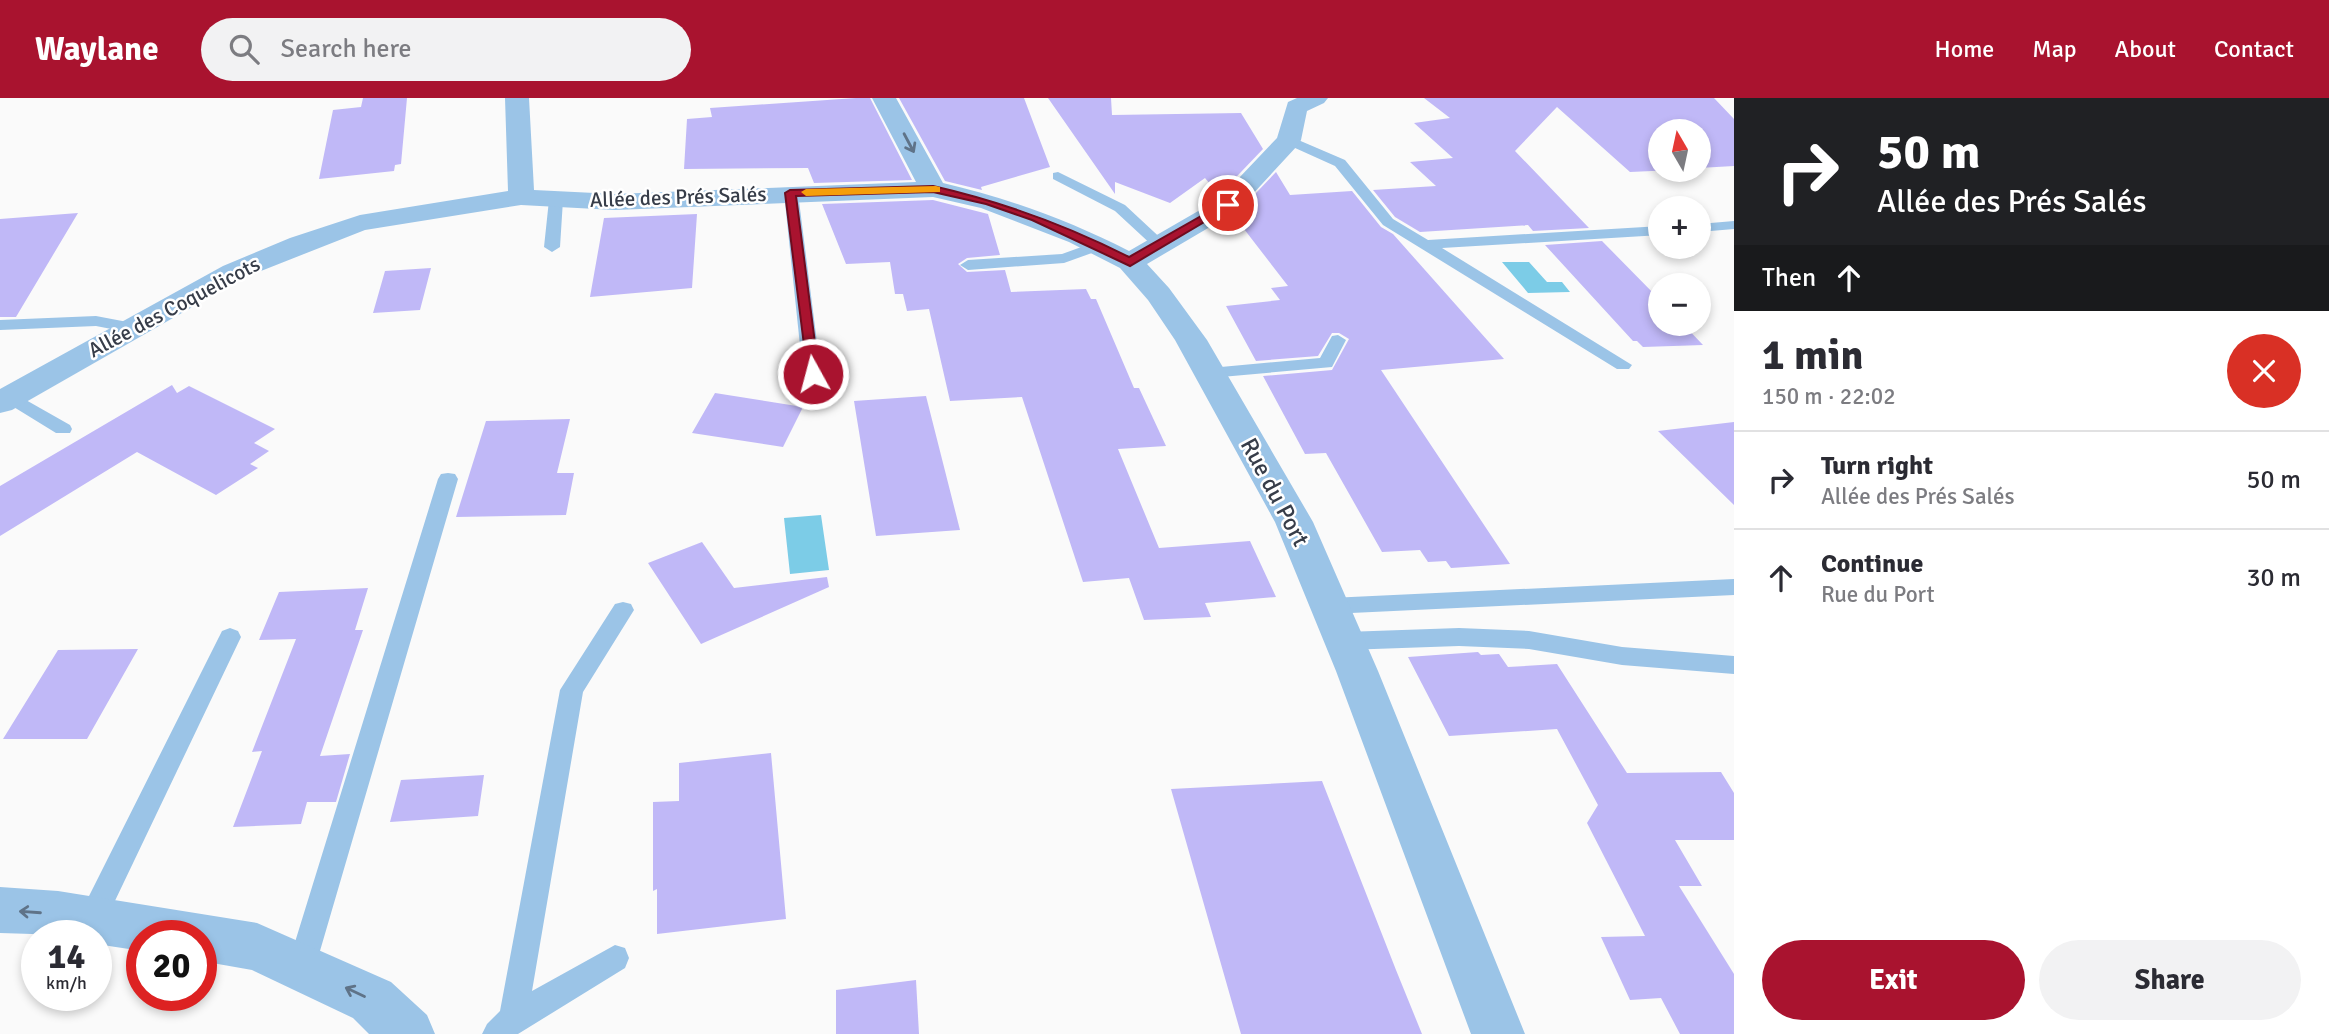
<!DOCTYPE html>
<html lang="en">
<head>
<meta charset="utf-8">
<style>
	body { margin:0; font-family:Signika,sans-serif; background:#f2f2f3; color:#2b2b33; height:100vh; display:flex; flex-direction:column; font-size:26px; white-space:nowrap }
	* { box-sizing:border-box; margin:0 }
	p { font-size:23px; color:#7c7c81 }
	.icon { flex:none; width:38px; height:38px; fill:none; stroke:currentColor; stroke-width:2; stroke-linecap:round; stroke-linejoin:round }
	.map { position:relative; flex:1; overflow:hidden }
	.drawer { display:flex; flex-direction:column; background:#fff; width:595px }
	.drawer>* { flex:none }
	.top-card { background:#202124; color:#fff; overflow:hidden }
	.needle { width:46px; rotate:351deg }
	.fabs { position:absolute; left:1648px; top:21px; display:grid; gap:14px }
	.fabs a { display:grid; place-items:center; width:63px; height:63px; border-radius:50%; background:#fff; box-shadow:0 4px 10px #0003; font-size:35px }
	.speed { position:absolute; left:21px; top:822px; display:flex; gap:14px; font-size:35px; font-weight:700; text-align:center }
	.speed>* { display:grid; place-content:center; width:91px; height:91px; border-radius:50%; background:#fff; box-shadow:0 4px 10px #0003; line-height:1 }
	.speed small { font-size:18px; font-weight:400 }
	.speed .limit { border:10px solid #d22; background:#fff; color:#111 }
	.pin { position:absolute; display:grid; place-items:center; width:60px; height:60px; color:#fff; margin:-30px; border:4px solid #fff; border-radius:50%; box-shadow:0 2px 7px #0007 }
	.me { position:absolute; width:77px; margin:-38px; rotate:353deg; stroke-linejoin:round; filter:drop-shadow(0 0 5px #0008) }
	.turn { display:flex; align-items:center; gap:24px; height:147px; padding:0 28px; font-size:32px }
	.turn .icon { width:91px; height:91px; stroke-width:2.5 }
	.turn b { display:block; font-size:49px; line-height:60px }
	.then { display:flex; align-items:center; height:66px; padding:0 28px; background:#0003; gap:14px; font-size:26px }
	.round { display:grid; place-items:center; flex:none; width:74px; height:74px; border-radius:37px; background:#f2f2f3 }
	.overview { display:flex; align-items:center; justify-content:space-between; height:119px; padding:0 28px }
	h1 { font-size:42px; font-weight:700; line-height:52px }
	.primary-button { display:flex; gap:14px; margin-top:auto; padding:14px 28px }
	.primary-button a { flex:1; height:80px; border-radius:42px; background:#a9132f; color:#fff; font-size:28px; font-weight:700; line-height:80px; text-align:center }
	.primary-button a+a { background:#f2f2f3; color:#2b2b33 }
	ul { padding:0; list-style:none }
	li { display:flex; align-items:center; gap:21px; height:98px; padding:0 28px; border-top:2px solid #e1e1e2 }
	li div { flex:1 }
	li b { display:block; font-size:26px }
	li em { font-style:normal }
	header { display:flex; align-items:center; gap:42px; box-sizing:border-box; height:98px; padding:0 35px; background:#a9132f; color:#fff }
	header strong { font-size:33px }
	nav { display:flex; gap:38px; margin-inline-start:auto; font-size:24px }
	.search { width:490px; height:63px; background:#f2f2f3; display:flex; align-items:center; gap:18px; box-sizing:border-box; padding:0 24px; border-radius:38px; color:#7c7c81; font-size:26px }
	main { display:flex; flex:1; min-height:0 }
	.map>svg:first-child { display:block }
</style>
</head>
<body>
<header>
<strong>Waylane</strong>
<div class="search"><svg class="icon" aria-label="search" viewBox="0 0 24 24"><circle cx="10" cy="10" r="6"/><path d="M15 15l6 6"/></svg>Search here</div>
<nav><a>Home</a><a>Map</a><a>About</a><a>Contact</a></nav>
</header>
<main>
<div class="map">
<svg width="1734" height="936" viewBox="0 0 1734 936">
	<rect width="100%" height="100%" fill="#fafafa"/>
	<path fill="#7ccce7" d="M1502,164h27l18,20h15l8,10 -42,1z
		M821,417l8,55 -39,4 -6,-56z"/>
	<path fill="#c0b8f7" d="M363,0h44l-6,66 -6,1 -1,6 -75,8 14,-69 28,-3z
		M856,0h14l42,82 -98,3 -6,-15 -124,1 3,-50 25,-2 -2,-9z
		M899,0h125l26,69 -69,20 1,3 -37,-9z
		M1048,0h63l1,17 129,-2 22,36 -44,46 -14,-17 -35,25 -55,-21v12z
		M1424,0h290l20,21v47l-35,2v-37h-38v39h13l-44,2 -73,-65 -42,44 74,77 -56,3 -5,-6 -108,7 -25,-15 -22,-27 63,-4 -26,-24 43,-4 -39,-35 36,-5z
		M1276,74l14,23 62,-4 29,36 12,7 111,125 -123,11 129,194 -59,4 -5,-7 -18,1 -8,-12 -38,2 -56,-99 -21,1 -42,-78 69,-6 17,-31 -10,-6h-7l-14,23 -62,5 -30,-55 54,-6 -9,-12 17,-2 -54,-70z
		M933,102l55,14 12,41 -33,3 -9,6 9,8 38,-2 6,22 75,-3 5,10h5l38,89h5l27,58 -48,3 41,99 91,-7 26,56 -71,6 6,14 -67,3 -15,-42 -46,4 -61,-185 -72,4 -21,-92 -22,2 -4,-17h-8l-5,-32 -44,2 -24,-60z
		M78,115l-62,104h-16v-98z
		M697,116l-5,74 -102,9 14,-79z
		M1602,143l59,60v23h22l20,21 -60,2 -6,-6h-4l-88,-96z
		M431,170l-11,42 -47,3 12,-42z
		M172,287l5,8 12,-7 86,43 -21,14 15,8 -19,13 8,4 -42,27 -79,-43 -137,84v-50z
		M715,295l88,14 -20,40 -91,-14z
		M926,298l34,134 -84,6 -22,-135z
		M570,321l-13,54h17l-8,42 -110,2 30,-96z
		M1734,324v83l-76,-74z
		M702,444l32,46 93,-11 2,10 -128,57 -53,-81z
		M368,490l-13,42h8l-43,126 30,-2 -14,48h-29l-6,22 -68,3 29,-76 -10,1 44,-113 -37,1 20,-48z
		M138,551l-51,90h-84l55,-89z
		M1478,554l3,3 18,-1 9,13 49,-3 70,109 94,-1 13,21v47h-59l27,46h-23l55,88v60h-54l-19,-36 -31,2 -29,-63 44,-1 -58,-113 11,-18 -41,-76 -108,7 -41,-79z
		M771,655l15,166 -129,15v-45l-4,2v-89l26,-1v-38z
		M484,677l-6,41 -88,6 11,-42z
		M1322,683l74,189 26,64h-181l-70,-245z
		M916,882l3,54h-83v-44z"/>
	<g fill="none" stroke-linecap="round" stroke-linejoin="round">
		<path fill="#9bc4e7" fill-rule="evenodd" d="M1289,38l56,24 48,59 35,21 233,-14v9l-219,13 190,117 -3,4h-12l-234,-144 -48,-59 -51,-23 -2,-3z
			M1058,74l67,33 43,40 -8,5 -5,-2 -40,-37 -62,-32v-6z
			M791,91l7,4 23,181 -9,5 -9,-5 -19,-181z
			M556,98l7,4 -3,47 -8,5 -8,-5 5,-47z
			M1734,123v8l-35,3v-8z
			M1098,143l5,2 3,3 -3,3 -39,14 -96,7 -8,-5 8,-5 94,-6z
			M96,218l42,8 2,4 -8,5 -36,-7 -96,4v-10z
			M1338,237l8,5 -14,27 -122,11 -9,-5 9,-5 110,-10 12,-22z
			M10,293l60,34 2,4 -2,4h-14l-52,-32 -3,-4z
			M448,375l7,1 3,5 -143,489 -4,10 -10,4 -10,-4 -4,-10 151,-489 3,-5z
			M1734,481v16l-404,19 -8,-2 -3,-6 3,-6 8,-2z
			M623,504l8,2 3,6 -51,82 -51,299 83,-46 10,3 4,10 -4,10 -107,66h-36l5,-10 13,-13 60,-321 55,-86z
			M230,530l8,3 3,6 -139,291 -10,4 -10,-4 -4,-9 4,-9 137,-273 3,-6z
			M1459,530l70,3 93,16 112,9v18l-112,-9 -93,-16 -70,-3 -114,4 -8,-3 -3,-6 3,-6 8,-3z"/>
		<path fill="#9bc4e7" fill-rule="evenodd" d="M505,0h24l5,92 81,4 301,-12 -44,-84h24l47,85c65,15 127,38 186,68l90,-52 58,-61 11,-36 9,-4h31l-4,5 -17,8 -6,29 -3,5 -61,66 -90,53 22,24 38,52 106,182 65,149 147,363h-54l-135,-363 -61,-149 -100,-182 -27,-40 -28,-32 -51,-26 -88,-34 -48,-11 -318,13 -94,-5 -156,25 -122,48 -231,132 -12,3v-24l223,-123 67,-28 70,-23 148,-24z
			M0,789l58,4 199,32 134,59 36,33 8,19h-66l-16,-16 -101,-48 -51,-9v-25h-59v15l-46,-7v-8l-96,-3z"/>
	</g>
	<defs><path id="oneway-shaft" d="M-6 0H5M1.5-3L5.5 0L1.5 3" fill="none" stroke-width="1.6" stroke-linecap="round" stroke-linejoin="round" transform="scale(1.75)"/></defs>
	<g stroke="#5f7388">
		<use href="#oneway-shaft" transform="translate(909 45) rotate(62)"/>
		<use href="#oneway-shaft" transform="translate(30 814) rotate(-176)"/>
		<use href="#oneway-shaft" transform="translate(355 894) rotate(-155)"/>
	</g>
	<path fill="#a9132f" stroke="#6e0c1f" stroke-width="2" d="M933,88c70,16 133,39 196,71l95,-54 9,2 -103,61 -98,-46 -46,-16 -53,-12 -137,4 23,178 -2,3h-9l-23,-184 5,-3z"/>
	<path fill="#f59e0b" d="M936,88l4,1v5l-134,4 -5,-4 5,-3z"/>
	<g text-anchor="middle" stroke-width="5" stroke-linejoin="round" paint-order="stroke">
		<g font-size="21" fill="#373d49" stroke="#fff">
			<text transform="translate(678 99) rotate(-2)" y="7">Allée des Prés Salés</text>
			<text transform="translate(174 209) rotate(-28)" y="7">Allée des Coquelicots</text>
		</g>
		<g font-size="24" fill="#373d49" stroke="#fff">
			<text transform="translate(1275 394) rotate(62)" y="8">Rue du Port</text>
		</g>
	</g>
</svg>
<div class="fabs">
<a><svg class="needle" viewBox="-14 -14 28 28"><path d="M0-13l5 13h-10z" fill="#e53935"/><path d="M0 13l5-13h-10z" fill="#7c7c81"/></svg></a>
<a>+</a>
<a>−</a>
</div>
<div class="speed"><div>14<small>km/h</small></div><div class="limit">20</div></div>
<div class="pin" style="left:1228px;top:107px;background:#d93025"><svg class="icon" aria-label="arrive" viewBox="0 0 24 24"><path d="M6 21V4h12l-3 4 3 4H6"/></svg></div>
<svg class="me" style="left:813px;top:276px" viewBox="-20 -20 40 40"><circle r="17" fill="#a9132f" stroke="#fff" stroke-width="3"/><path d="M0-11L8 9 0 5-8 9z" fill="#fff"/></svg>
</div>
<section class="drawer">
<div class="top-card">
<div class="turn"><svg class="icon" aria-label="right" viewBox="0 0 24 24"><path d="M7 20v-9h11M14 6l5 5-5 5"/></svg><div><b>50 m</b>Allée des Prés Salés</div></div>
<div class="then">Then<svg class="icon" aria-label="ahead" viewBox="0 0 24 24"><path d="M12 20V5M6 11l6-6 6 6"/></svg></div>
</div>
<div class="overview"><div><h1>1 min</h1><p>150 m · 22:02</p></div><a class="round" style="background:#d93025;color:#fff"><svg class="icon" aria-label="close" viewBox="0 0 24 24"><path d="M6 6l12 12M18 6L6 18"/></svg></a></div>
<ul>
<li><svg class="icon" aria-label="right" viewBox="0 0 24 24"><path d="M7 20v-9h11M14 6l5 5-5 5"/></svg><div><b>Turn right</b><p>Allée des Prés Salés</p></div><em>50 m</em></li>
<li><svg class="icon" aria-label="ahead" viewBox="0 0 24 24"><path d="M12 20V5M6 11l6-6 6 6"/></svg><div><b>Continue</b><p>Rue du Port</p></div><em>30 m</em></li>
</ul>
<div class="primary-button"><a>Exit</a><a>Share</a></div>
</section>
</main>
</body>
</html>
